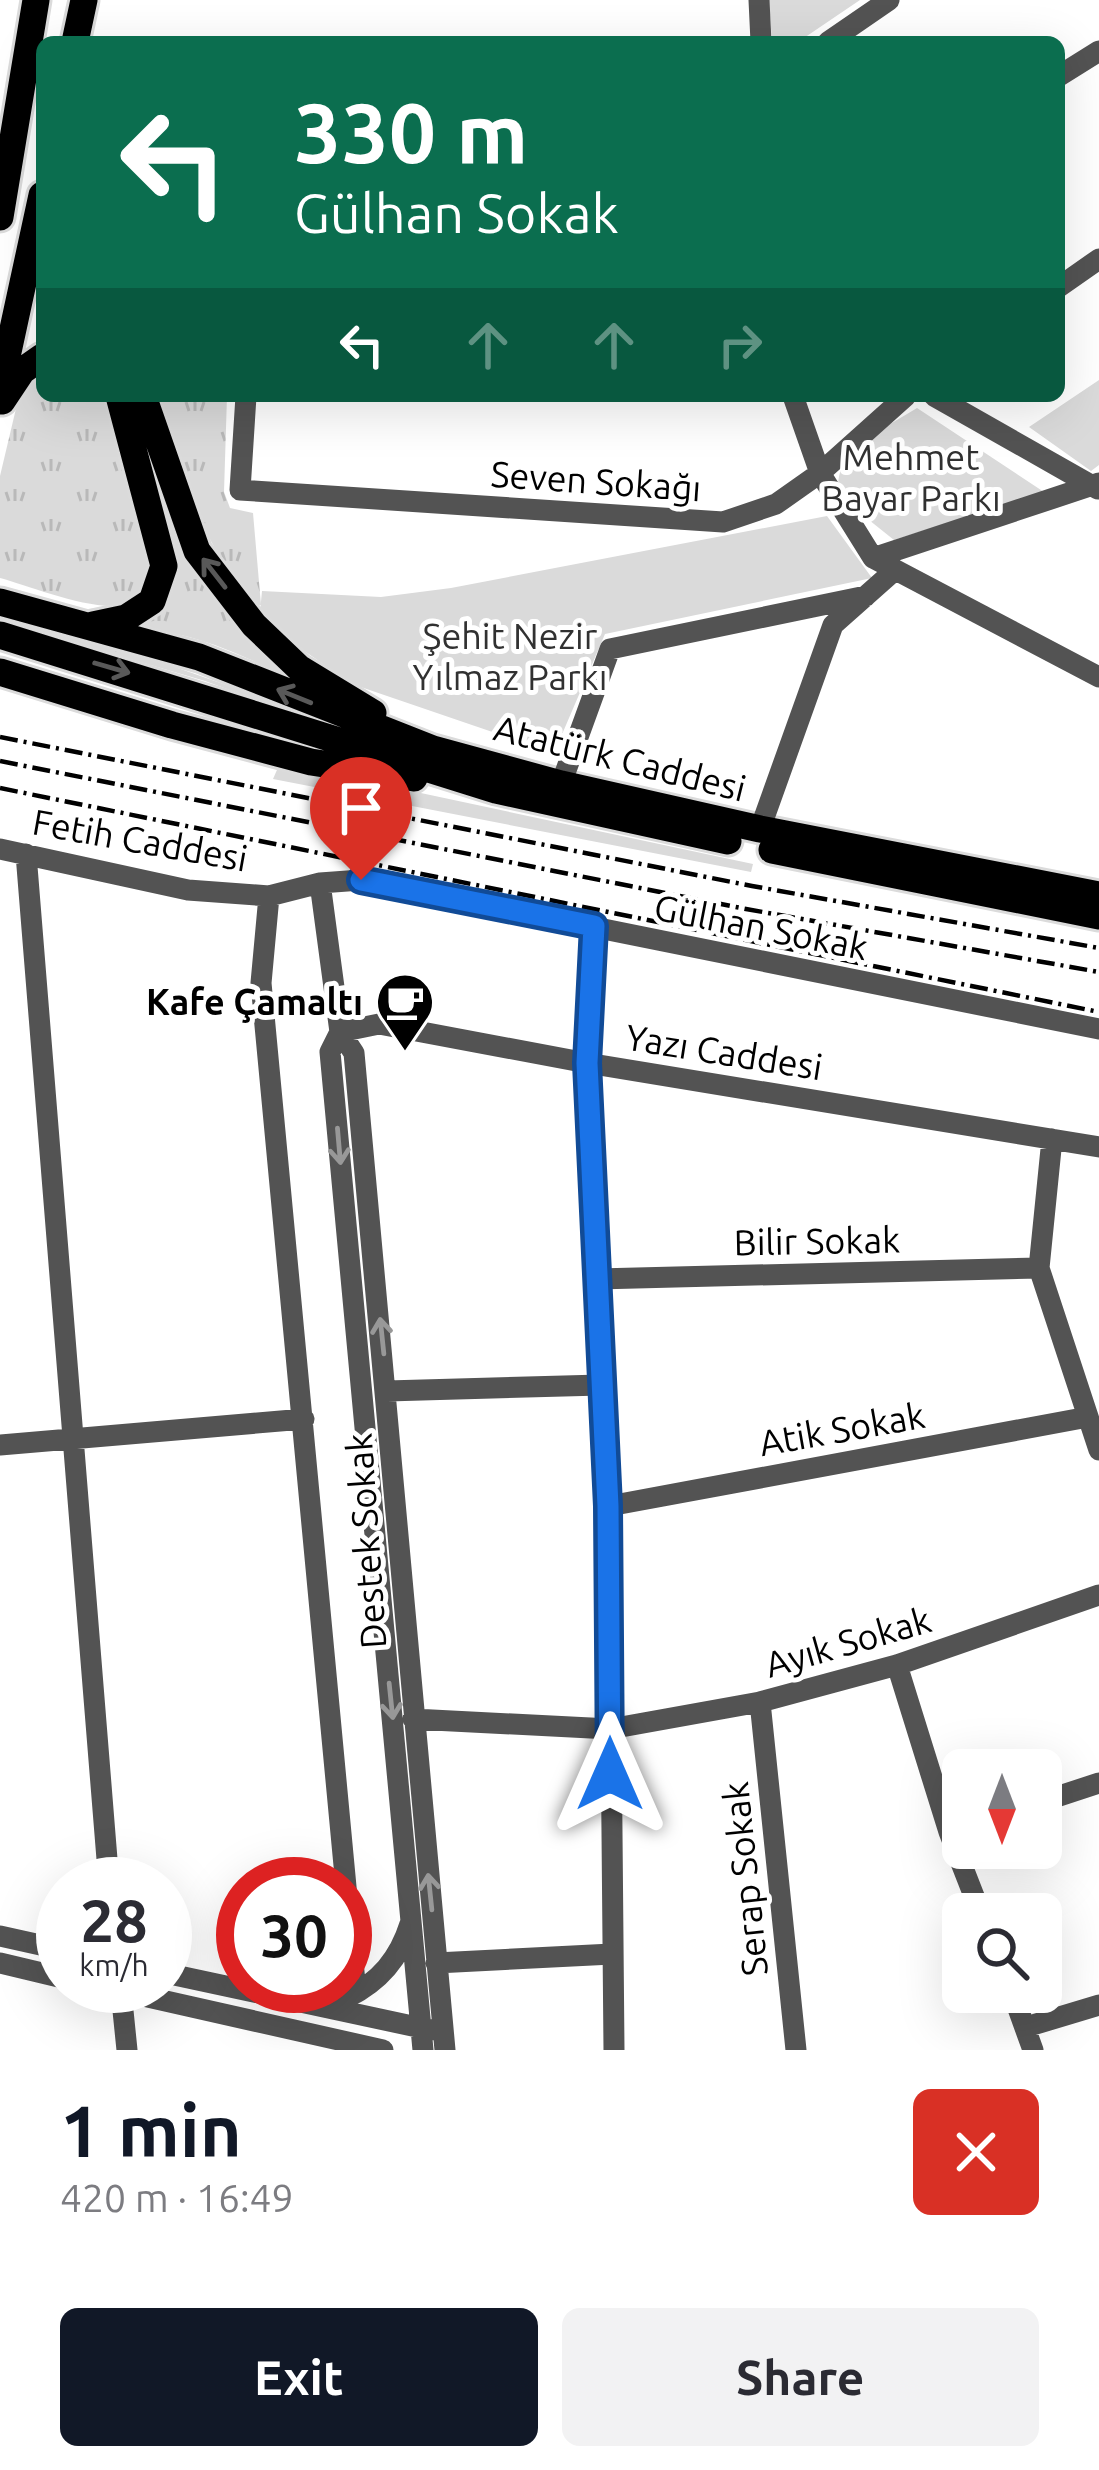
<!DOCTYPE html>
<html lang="en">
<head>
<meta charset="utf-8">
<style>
	body { margin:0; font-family:Ubuntu,sans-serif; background:#f2f2f3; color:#2b2b33; height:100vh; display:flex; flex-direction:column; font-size:45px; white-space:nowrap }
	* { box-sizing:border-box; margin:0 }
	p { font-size:39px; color:#7c7c81 }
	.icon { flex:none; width:66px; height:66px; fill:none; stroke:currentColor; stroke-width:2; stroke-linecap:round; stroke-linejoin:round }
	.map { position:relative; height:2050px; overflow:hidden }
	.details { display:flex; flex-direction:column; background:#fff; flex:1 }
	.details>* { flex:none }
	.banner { position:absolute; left:36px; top:36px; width:1029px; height:366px; border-radius:18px; box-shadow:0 12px 48px #0002; background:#0b6e4f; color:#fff; overflow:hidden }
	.needle { width:78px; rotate:180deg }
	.controls { position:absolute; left:942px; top:1749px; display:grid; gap:24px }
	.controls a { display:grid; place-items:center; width:120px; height:120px; border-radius:18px; background:#fff; box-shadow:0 12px 48px #0002; font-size:60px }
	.speed { position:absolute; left:36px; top:1857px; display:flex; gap:24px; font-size:60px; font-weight:700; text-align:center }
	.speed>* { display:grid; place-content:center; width:156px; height:156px; border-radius:50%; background:#fff; box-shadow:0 12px 48px #0002; line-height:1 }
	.speed small { font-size:30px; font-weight:400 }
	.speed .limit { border:18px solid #d22; background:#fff; color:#111 }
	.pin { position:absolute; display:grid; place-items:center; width:102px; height:102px; color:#fff; margin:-123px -51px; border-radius:50% 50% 50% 0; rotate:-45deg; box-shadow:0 0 12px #0007 }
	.pin .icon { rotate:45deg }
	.me { position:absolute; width:132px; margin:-66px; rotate:0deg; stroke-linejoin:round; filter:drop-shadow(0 0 9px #0008) }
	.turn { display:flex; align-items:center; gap:42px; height:252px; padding:0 60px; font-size:54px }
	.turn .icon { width:156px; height:156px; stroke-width:2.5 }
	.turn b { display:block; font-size:84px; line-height:102px }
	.lanes { display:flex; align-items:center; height:114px; padding:0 60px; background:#0003; justify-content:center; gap:60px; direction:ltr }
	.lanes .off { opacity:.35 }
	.round { display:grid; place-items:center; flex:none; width:126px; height:126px; border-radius:18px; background:#f2f2f3 }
	.summary { display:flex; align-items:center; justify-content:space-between; height:204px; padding:0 60px }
	h1 { font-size:72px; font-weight:700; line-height:90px; color:#111827 }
	.cta { display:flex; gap:24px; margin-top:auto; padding:24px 60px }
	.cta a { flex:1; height:138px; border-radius:18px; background:#111827; color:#fff; font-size:48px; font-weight:700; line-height:138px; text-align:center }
	.cta a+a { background:#f2f2f3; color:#2b2b33 }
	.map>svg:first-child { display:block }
</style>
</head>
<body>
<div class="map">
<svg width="1099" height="2050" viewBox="0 0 1099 2050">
	<defs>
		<pattern id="grass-tufts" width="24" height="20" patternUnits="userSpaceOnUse" patternTransform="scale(3)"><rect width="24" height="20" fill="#dadada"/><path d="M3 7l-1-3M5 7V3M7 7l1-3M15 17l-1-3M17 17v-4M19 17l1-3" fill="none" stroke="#b9b9b9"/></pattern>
	</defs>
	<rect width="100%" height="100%" fill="#fff"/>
	<path fill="url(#grass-tufts)" d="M42,362v34h65l46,172c-5,12 -10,26 -21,33 -25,17 -102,-15 -132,-23v-102l23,-97z
		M159,396h68l-3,96 6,16 23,5 8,92h-5c-54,-59 -78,-133 -97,-209z
		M168,502l145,188c-40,-20 -80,-41 -124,-53 -22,-6 -44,-7 -66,-14 61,-49 60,-44 37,-118z
		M0,613l87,23 258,91 259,79 -312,-93 -87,-32 -205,-60z"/>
	<path fill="#dadada" d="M769,0h91l-62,42h-26z
		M1099,380v85l-8,6 -62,-44z
		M917,408l127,84 -150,48 -55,-44c-7,-49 41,-64 78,-88z
		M827,516l45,62 -267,56 -51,119 -202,-69 -65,-45 -27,-27 2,-21 119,6 70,-9z
		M280,763l473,101 -2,8 -478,-93z"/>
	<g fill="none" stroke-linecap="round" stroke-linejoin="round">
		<g stroke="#dbdbdb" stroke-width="33">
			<path id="major" d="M75,42l9,-42
				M0,217l36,-217
				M0,389l42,-194
				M143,396l54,155 57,74 45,43 74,45
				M2,401l20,-30 20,-14
				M0,602l199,55 234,92 128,35 199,45 339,66
				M93,625l33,-7 26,-17 12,-35 -45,-170
				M0,635l496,155 232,51
				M0,672l172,53 139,37 103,16
				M772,850l327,66"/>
		</g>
		<path stroke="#535353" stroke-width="21" d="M759,0l2,42
			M828,42l61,-42
			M1059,76l40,-25
			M1059,287l40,-28
			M246,396l-6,94 483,32 53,-18 44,-31 86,-77
			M793,396l27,77 53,85 226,119
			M934,396l164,93
			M873,558l226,-75
			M561,784l49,-135 256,-53
			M760,829l73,-204 62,-55
			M0,849l188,41 81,6 51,-13 41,-3 738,149
			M26,854l83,1030
			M320,883l20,149 14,21 91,997
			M269,896l-8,87 95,1010
			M594,927l-7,136 22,443 5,544
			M340,1032l-10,20 93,998
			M340,1032l39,-8 208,39 512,84
			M1052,1139l-13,129 60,182
			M597,1279l442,-11
			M387,1391l214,-6
			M0,1445l304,-26
			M609,1506l479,-89
			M897,1665l52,167 32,82
			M760,1702l36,348
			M413,1719l197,10 150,-27 137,-37 202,-70
			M1041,1802l58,-19
			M0,1936l63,14
			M0,1963l63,15
			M436,1963l176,-9
			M165,1973l266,57
			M99,1986l284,64
			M121,1991l6,59
			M1012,1992l21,58
			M347,1998c33,-17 52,-39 63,-74
			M1026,2027l73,-22"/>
		<use href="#major" stroke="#000" stroke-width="27"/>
		<path stroke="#000" stroke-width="4.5" stroke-dasharray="18 6 3 6" stroke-linecap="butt" d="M0,737l752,149 347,62
			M0,761l746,148 353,63
			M0,788l1099,224"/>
	</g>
	<defs><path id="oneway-shaft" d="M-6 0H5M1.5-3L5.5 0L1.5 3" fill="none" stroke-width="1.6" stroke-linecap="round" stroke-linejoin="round" transform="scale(3)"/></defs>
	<g stroke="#595959">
		<use href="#oneway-shaft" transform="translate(214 573) rotate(-128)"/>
		<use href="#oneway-shaft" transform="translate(112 668) rotate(16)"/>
		<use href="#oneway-shaft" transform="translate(294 696) rotate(-158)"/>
	</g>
	<g stroke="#989898">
		<use href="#oneway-shaft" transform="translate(339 1146) rotate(85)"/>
		<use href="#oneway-shaft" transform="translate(382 1336) rotate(-96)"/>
		<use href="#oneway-shaft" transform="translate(391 1701) rotate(84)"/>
		<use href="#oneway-shaft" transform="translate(430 1892) rotate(-96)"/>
	</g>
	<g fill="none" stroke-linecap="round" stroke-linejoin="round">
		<g stroke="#114b97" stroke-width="30">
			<path id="route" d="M361,880l233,46 -7,137 21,443 2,268"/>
		</g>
		<use href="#route" stroke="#1a73e8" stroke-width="21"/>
	</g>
	<defs>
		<g id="cafe-pin" transform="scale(3)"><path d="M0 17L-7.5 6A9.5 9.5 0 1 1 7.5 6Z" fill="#000" stroke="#fff"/><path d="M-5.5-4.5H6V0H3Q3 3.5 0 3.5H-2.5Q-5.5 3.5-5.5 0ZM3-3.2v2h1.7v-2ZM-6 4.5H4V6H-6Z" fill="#fff"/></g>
	</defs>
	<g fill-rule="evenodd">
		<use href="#cafe-pin" x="405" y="1002"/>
	</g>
	<g text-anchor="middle" stroke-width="10" stroke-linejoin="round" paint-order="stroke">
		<g font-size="36" fill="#313131" stroke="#fff">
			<text x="911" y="470">Mehmet<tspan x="911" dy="41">Bayar Parkı</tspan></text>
			<text x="510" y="649">Şehit Nezir<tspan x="510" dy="41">Yılmaz Parkı</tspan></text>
		</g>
		<g font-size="36" fill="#000" stroke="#fff">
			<text transform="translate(596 481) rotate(4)" y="13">Seven Sokağı</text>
			<text transform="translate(620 758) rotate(14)" y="13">Atatürk Caddesi</text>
			<text transform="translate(140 840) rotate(10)" y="13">Fetih Caddesi</text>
			<text transform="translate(761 927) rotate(11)" y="13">Gülhan Sokak</text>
			<text transform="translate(724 1052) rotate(9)" y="13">Yazı Caddesi</text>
			<text transform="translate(817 1241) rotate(-1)" y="13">Bilir Sokak</text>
			<text transform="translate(842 1429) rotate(-10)" y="13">Atik Sokak</text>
			<text transform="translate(366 1541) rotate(-94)" y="13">Destek Sokak</text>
			<text transform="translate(848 1642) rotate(-16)" y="13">Ayık Sokak</text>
			<text transform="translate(745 1879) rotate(-96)" y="13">Serap Sokak</text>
		</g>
		<g font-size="36" font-weight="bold" fill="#000" stroke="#fff" text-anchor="end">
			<text x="363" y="1015">Kafe Çamaltı</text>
		</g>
	</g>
</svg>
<div class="controls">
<a><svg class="needle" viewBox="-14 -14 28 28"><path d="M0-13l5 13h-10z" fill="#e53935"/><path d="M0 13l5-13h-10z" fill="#7c7c81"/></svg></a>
<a><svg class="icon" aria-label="search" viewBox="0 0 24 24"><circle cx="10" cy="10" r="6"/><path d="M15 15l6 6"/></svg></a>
</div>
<div class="speed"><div>28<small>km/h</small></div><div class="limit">30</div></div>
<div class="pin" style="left:361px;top:880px;background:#d93025"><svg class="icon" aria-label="arrive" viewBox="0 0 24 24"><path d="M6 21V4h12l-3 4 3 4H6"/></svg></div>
<svg class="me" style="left:610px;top:1774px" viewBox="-20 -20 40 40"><path d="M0-17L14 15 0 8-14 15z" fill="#1a73e8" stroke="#fff" stroke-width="4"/></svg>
<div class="banner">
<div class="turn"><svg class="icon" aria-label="left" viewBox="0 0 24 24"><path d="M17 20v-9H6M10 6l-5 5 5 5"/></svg><div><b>330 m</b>Gülhan Sokak</div></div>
<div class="lanes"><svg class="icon" aria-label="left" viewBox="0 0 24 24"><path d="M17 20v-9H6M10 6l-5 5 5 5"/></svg><svg class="icon off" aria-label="ahead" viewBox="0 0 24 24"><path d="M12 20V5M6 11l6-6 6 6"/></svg><svg class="icon off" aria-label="ahead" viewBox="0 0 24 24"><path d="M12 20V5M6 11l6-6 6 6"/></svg><svg class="icon off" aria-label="right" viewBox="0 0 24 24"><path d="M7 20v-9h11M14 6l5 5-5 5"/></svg></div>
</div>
</div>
<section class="details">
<div class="summary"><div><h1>1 min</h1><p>420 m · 16:49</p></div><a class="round" style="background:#d93025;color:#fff"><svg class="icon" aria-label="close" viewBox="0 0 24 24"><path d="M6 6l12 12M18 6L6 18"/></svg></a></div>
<div class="cta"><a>Exit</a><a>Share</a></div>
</section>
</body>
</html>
